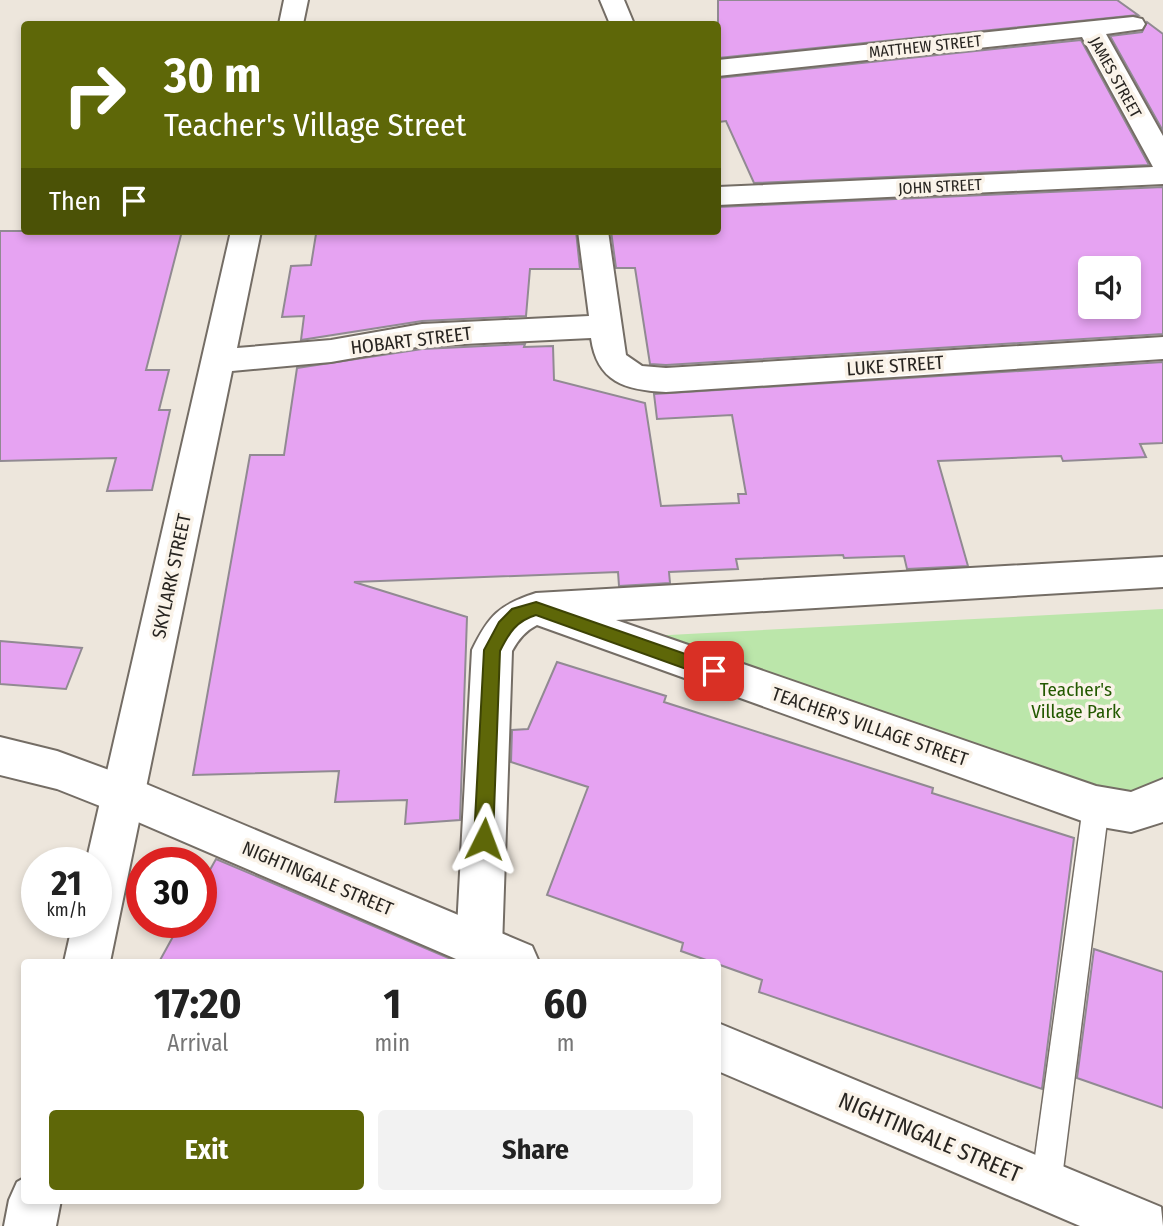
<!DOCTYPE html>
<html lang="en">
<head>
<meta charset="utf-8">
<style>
	body { margin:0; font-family:"Fira Sans Condensed",sans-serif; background:#f2f2f2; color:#222; height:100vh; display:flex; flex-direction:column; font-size:26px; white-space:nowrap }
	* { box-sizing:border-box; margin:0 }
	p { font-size:23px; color:#767676 }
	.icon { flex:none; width:38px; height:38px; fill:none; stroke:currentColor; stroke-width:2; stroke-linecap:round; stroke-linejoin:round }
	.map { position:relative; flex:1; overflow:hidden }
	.details { position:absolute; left:21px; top:959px; width:700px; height:245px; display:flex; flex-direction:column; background:#fff; border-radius:7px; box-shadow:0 4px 10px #0003 }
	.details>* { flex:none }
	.guide { position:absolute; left:21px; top:21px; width:700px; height:214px; border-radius:7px; box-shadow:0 4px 10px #0003; background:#5e6708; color:#fff; overflow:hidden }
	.buttons { position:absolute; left:1078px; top:256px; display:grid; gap:14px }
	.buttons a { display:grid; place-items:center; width:63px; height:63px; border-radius:7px; background:#fff; box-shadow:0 4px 10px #0003; font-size:35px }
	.speed { position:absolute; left:21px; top:847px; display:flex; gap:14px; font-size:35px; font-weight:700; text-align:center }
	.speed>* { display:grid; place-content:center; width:91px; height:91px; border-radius:50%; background:#fff; box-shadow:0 4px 10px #0003; line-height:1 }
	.speed small { font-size:18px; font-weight:400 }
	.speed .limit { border:10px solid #d22; background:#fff; color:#111 }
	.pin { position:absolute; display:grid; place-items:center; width:60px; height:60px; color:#fff; margin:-30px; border-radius:14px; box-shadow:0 4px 10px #0006 }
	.me { position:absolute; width:77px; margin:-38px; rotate:3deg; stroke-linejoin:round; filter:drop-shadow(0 0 5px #0008) }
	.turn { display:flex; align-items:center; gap:24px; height:147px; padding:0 28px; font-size:32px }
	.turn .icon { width:91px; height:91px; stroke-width:2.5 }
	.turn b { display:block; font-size:49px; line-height:60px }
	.then { display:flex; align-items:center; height:66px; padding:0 28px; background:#0003; gap:14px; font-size:26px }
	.eta { display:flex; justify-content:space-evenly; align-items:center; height:119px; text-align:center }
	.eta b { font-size:42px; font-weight:700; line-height:49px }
	.cta { display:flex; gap:14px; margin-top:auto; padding:14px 28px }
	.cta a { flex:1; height:80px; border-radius:7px; background:#5e6708; color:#fff; font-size:28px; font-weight:700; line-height:80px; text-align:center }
	.cta a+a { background:#f2f2f2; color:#222 }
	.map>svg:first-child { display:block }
</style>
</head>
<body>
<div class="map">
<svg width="1163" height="1226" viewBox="0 0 1163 1226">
	<rect width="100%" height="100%" fill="#ede6dc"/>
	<path fill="#bbe6aa" d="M1163,609v184l-16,22 -516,-178z"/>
	<path fill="#e6a3f2" stroke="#918a92" stroke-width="2" fill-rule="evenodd" d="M718,0h399l21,15 -420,43z
		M1147,22l16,12v97l-53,-95 32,-4z
		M1081,40l68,125 -395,18 -28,-62 -8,1v-44z
		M1163,187v147l-497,31 -16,-1 -15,-96h-19l-5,-37h107v-24zM1090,268h39v38h-39z
		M0,231h182l-36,139h23l-10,40h11l-18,80 -45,1 9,-33 -116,3z
		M431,231h145l4,38h-50l-4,47 -104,5 -121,19 3,-24 -22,1 9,-51 20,-1 5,-31z
		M525,344l-1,3 29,-1 1,34 91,23 16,103 78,-3 -1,-9h8l-14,-79 -75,4 -3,-25 509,-32v81l-23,1 6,13 -83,4 -2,-5 -123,5 30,105 -61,3 -3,-13 -60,2 -1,-3 -107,4 2,10 -69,3 1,11 -51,3 -1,-14 -264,10 113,35 -7,203 -55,4 2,-24 -72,2 4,-31 -146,4 57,-320h34l13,-87 125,-19z
		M0,641l82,7 -16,41 -66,-5z
		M557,662l109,34 -2,6 269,86 -1,5 142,45 -32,251 -283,-97 3,-12 -81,-29 2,-8 -136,-48 41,-108 -77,-25 1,-32 16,-1z
		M216,859l242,103h-299l22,-40h20v-36z
		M1094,949l69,23v136l-86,-30z"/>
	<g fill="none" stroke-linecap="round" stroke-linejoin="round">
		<g stroke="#746d65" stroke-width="3">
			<path id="lane" d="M1096,794l9,4 4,8 -48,380 -4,11 -11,4 -11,-4 -4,-11 52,-380 4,-8z"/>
		</g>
		<g stroke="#746d65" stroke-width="4">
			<path id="street" d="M284,0h24l-5,24h-24z
				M600,0h24l10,24h-24z
				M1133,17l9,2 3,5 -3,5 -36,5 57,102v48l-445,21v-18l435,-20 -71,-130 -364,39v-16z
				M231,231h30l-24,117 94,-8 91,-16 167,-8 -11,-85h30l18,124 16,11 24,2 497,-31v22l-497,33c-41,-2 -69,-10 -75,-54l-169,8 -91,16 -99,9 -122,591h-46l9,-40h23v-59h-10z
				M1163,557v30l-547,33 480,166 35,6 32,-13v43l-32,10 -35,-6 -559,-201c-12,6 -19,15 -25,26l-10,296 -6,15h-34l-6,-15 16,-297c17,-35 27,-45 64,-57z
				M24,1178v22h37l-5,26h-52l5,-26 8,-18z"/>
		</g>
		<g stroke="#746d65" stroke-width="4">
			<path id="secondary" d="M0,737l57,14 82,30 393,165 7,16h-76l-353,-152 -53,-21 -57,-14z
				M718,1023l443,184 2,19h-83l-362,-155z"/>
		</g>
		<use href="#lane" fill="#fff" fill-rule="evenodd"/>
		<use href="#street" fill="#fff" fill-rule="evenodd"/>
		<use href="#secondary" fill="#fff" fill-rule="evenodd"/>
	</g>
	<path fill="#5e6708" stroke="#3d4305" stroke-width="2" d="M536,602l184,64 2,5 -2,6 -6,2 -178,-64c-20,6 -27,18 -36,36l-7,188 -3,6 -6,2 -7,-2 -3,-6 10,-189 15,-28 13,-13z"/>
	<g text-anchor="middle" stroke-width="7" stroke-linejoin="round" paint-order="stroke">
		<g font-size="16" fill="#282521" stroke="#faf3e9">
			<text transform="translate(925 46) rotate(-6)" y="6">MATTHEW STREET</text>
			<text transform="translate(1116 77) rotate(61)" y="6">JAMES STREET</text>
			<text transform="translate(940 186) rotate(-3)" y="6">JOHN STREET</text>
		</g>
		<g font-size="19" fill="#282521" stroke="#faf3e9">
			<text transform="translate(411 340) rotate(-7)" y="7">HOBART STREET</text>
			<text transform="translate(895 365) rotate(-4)" y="7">LUKE STREET</text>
			<text transform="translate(171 576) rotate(-78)" y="7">SKYLARK STREET</text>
			<text transform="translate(870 726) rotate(19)" y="7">TEACHER'S VILLAGE STREET</text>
			<text transform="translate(318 878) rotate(23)" y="7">NIGHTINGALE STREET</text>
		</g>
		<g font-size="19" fill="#235900" stroke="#faf3e9">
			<text x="1076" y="696">Teacher's<tspan x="1076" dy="22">Village Park</tspan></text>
		</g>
		<g font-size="23" fill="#282521" stroke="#faf3e9">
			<text transform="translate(930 1137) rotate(23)" y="8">NIGHTINGALE STREET</text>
		</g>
	</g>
</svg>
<div class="buttons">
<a><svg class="icon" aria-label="sound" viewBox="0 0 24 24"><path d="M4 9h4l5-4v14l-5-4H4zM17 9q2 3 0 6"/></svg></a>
</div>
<div class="speed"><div>21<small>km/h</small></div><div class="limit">30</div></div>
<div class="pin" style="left:714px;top:671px;background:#d93025"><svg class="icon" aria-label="arrive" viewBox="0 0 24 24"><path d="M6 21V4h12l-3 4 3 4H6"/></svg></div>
<svg class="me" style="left:484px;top:839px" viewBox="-20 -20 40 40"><path d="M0-17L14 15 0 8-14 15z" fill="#5e6708" stroke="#fff" stroke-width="4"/></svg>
<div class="guide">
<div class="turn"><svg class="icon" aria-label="right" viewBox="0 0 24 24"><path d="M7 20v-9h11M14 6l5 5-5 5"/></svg><div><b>30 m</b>Teacher's Village Street</div></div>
<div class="then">Then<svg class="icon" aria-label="arrive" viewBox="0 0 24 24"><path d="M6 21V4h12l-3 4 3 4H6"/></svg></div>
</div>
<section class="details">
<div class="eta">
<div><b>17:20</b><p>Arrival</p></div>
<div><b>1</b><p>min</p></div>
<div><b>60</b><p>m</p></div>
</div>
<div class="cta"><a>Exit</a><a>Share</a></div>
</section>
</div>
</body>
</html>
